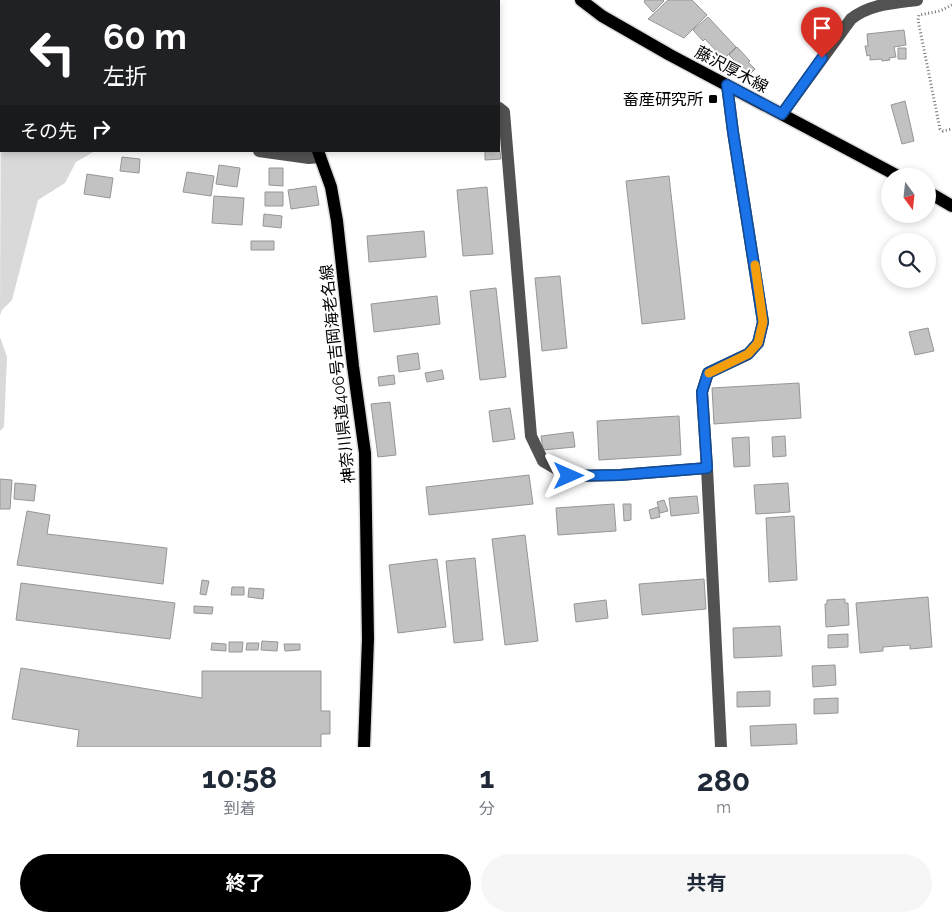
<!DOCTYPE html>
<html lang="ja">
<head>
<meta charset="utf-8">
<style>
	body { margin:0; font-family:Raleway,"Noto Sans JP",sans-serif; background:#f6f6f7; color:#1f2937; height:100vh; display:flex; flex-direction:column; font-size:19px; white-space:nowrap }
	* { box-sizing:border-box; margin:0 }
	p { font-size:16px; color:#747a83 }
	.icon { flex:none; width:28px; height:28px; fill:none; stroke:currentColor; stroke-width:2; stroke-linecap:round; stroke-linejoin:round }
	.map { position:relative; height:747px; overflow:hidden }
	.panel { display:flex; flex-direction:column; background:#fff; flex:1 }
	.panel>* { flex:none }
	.banner { position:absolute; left:0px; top:0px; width:500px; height:152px; box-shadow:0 2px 8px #0003; background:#202124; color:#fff; overflow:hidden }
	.needle { width:32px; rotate:165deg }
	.buttons { position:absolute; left:881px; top:168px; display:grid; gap:10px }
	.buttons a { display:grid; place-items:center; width:55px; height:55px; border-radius:50%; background:#fff; box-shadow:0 2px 8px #0003; font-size:25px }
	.pin { position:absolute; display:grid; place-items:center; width:42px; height:42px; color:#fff; margin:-51px -21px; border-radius:50% 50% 50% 0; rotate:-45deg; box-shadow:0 0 5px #0007 }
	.pin .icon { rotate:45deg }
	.me { position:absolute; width:55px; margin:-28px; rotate:90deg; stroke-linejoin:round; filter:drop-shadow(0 0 4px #0008) }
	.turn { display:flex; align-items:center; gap:18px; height:105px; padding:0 20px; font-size:22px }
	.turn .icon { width:65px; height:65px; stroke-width:2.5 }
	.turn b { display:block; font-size:35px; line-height:42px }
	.then { display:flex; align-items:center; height:48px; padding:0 20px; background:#0003; gap:10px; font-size:19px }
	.eta { display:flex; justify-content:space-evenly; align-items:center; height:85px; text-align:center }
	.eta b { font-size:30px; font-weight:700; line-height:35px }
	.cta { display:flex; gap:10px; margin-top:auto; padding:10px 20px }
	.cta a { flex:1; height:58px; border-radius:30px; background:#000; color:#fff; font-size:20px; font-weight:700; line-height:58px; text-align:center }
	.cta a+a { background:#f6f6f7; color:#1f2937 }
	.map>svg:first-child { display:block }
</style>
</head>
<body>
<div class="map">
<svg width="952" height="747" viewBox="0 0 952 747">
	<rect width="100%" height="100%" fill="#fff"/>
	<path fill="#d9d9d9" d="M1,48v103h94l-19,11 -11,21 -27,17 -26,100 -10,10 -2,5z
		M0,337l7,20 -3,70 -4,4z"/>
	<path fill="#c2c2c2" stroke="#969696" d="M645,0h18l1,1 -11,11 -9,-10z
		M668,0h24l15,15 -23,23 -36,-19z
		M708,17l28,30 -12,12 -19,-20 -2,2 -10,-11z
		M904,30l2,15 -12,2 2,10 -7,1 1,2 -8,1v-2l-12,1v-5l-3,1 -2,-10h3l-1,-12z
		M737,47l13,14 -2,1 7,7 -6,6 -20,-20z
		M898,48h8v11h-8z
		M905,101l9,40 -12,3 -11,-39z
		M499,145l2,14 -16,1v-9h14z
		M122,157l18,2 -1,14 -19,-2z
		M219,165l21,3 -3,19 -21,-3z
		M269,168h14v18l-14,-1z
		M187,172l27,4 -3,20 -28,-4z
		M87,174l26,4 -3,20 -26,-4z
		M669,176l16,143 -43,5 -16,-143z
		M316,186l3,19 -28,4 -3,-19z
		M487,187l6,67 -30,2 -6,-66z
		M265,192h18v14h-18z
		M214,196l30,2 -2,27 -30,-2z
		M264,214l18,2 -1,12 -18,-2z
		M424,231l2,26 -57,5 -2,-26z
		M251,241h23v9h-23z
		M560,276l7,72 -25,3 -7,-73z
		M496,288l10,89 -26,3 -10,-89z
		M437,296l3,28 -66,8 -3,-28z
		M928,328l6,23 -19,4 -6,-23z
		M418,353l2,16 -21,3 -2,-16z
		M442,370l2,9 -17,3 -2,-9z
		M394,375l1,9 -16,2 -1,-9z
		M799,383l2,35 -87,6 -2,-36z
		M390,402l6,53 -18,2 -7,-53z
		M510,408l5,31 -22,3 -4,-31z
		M679,416l2,39 -82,5 -2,-39z
		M573,432l2,15 -32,3 -2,-14z
		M785,436l1,20 -13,1 -1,-20z
		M749,437l1,29 -16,1 -2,-29z
		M529,475l4,29 -104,11 -3,-28z
		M0,479l12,1 -2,29h-10z
		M15,483l21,2 -2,16 -20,-2z
		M788,483l2,29 -34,2 -2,-29z
		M697,496l2,17 -28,3 -2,-18z
		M664,500l4,11 -8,2 -3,-11z
		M614,504l2,27 -58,4 -2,-27z
		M623,504h8v16l-7,1z
		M658,507l2,10 -9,2 -2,-9z
		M27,511l23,4 -3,19 120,14 -4,36 -146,-19z
		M794,516l3,64 -28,2 -3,-64z
		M525,535l13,106 -33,4 -13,-106z
		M475,558l8,82 -29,3 -8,-82z
		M437,559l9,68 -48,6 -9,-68z
		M704,579l2,30 -64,6 -3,-31z
		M202,580l7,1 -3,14 -6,-1z
		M21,583l154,20 -5,36 -154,-19z
		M232,587h12v8h-13z
		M249,588l15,1 -1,10 -15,-2z
		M928,597l4,50 -22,2v-4l-27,2v4l-23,2 -4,-50z
		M845,599v4h3l1,22 -23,2 -1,-23h2v-4z
		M606,600l2,18 -32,4 -2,-18z
		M194,606l19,1 -1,7 -18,-1z
		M780,626l2,30 -48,2 -1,-30z
		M848,634v13l-20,1v-13z
		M262,641l16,1 -1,9 -16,-1z
		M229,642h14l-1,10h-13z
		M212,643l14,1v7l-15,-1z
		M247,643h12l-1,7h-12z
		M284,644h16v6l-15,1z
		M835,665l1,20 -23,2 -1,-21z
		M21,668l181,30v-27h119v40h9v23h-9v13h-244l2,-17 -67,-11z
		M770,691v15l-33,1v-15z
		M838,698v15l-24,1v-15z
		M796,724l1,20 -46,2 -1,-20z"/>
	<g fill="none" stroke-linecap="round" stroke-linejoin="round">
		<g stroke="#dbdbdb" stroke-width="15">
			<path id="major" d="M581,0l21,16 68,39 228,121
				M290,1v-1
				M318,151l13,36 6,34 16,145 12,87 3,186 -4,108
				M928,192l24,14"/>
		</g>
		<path stroke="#747474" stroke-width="3" stroke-dasharray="1 2.5" stroke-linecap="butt" d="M952,5l-12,6 -21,4 -1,5 22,109 3,2 9,-2"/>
		<path stroke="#525252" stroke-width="12" d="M0,106h1
			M499,108l5,4 27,324 12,25 26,15 51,-1 87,-7 14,279
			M782,114l69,-95c19,-15 43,-16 66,-19
			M259,151l50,7 11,-1
			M707,468l-5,-76 6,-19 40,-19 10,-11 5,-21 -30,-190 -6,-47"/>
		<use href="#major" stroke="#000" stroke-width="12"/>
	</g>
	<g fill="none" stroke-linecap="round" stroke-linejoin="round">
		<g stroke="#114b97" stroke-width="12">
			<path id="route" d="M569,476l51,-1 87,-7 -5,-76 6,-19 40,-19 10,-11 5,-21 -30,-190 -6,-47 55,29 40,-56"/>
		</g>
		<use href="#route" stroke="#1a73e8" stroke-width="9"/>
		<path stroke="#f59e0b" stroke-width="9" d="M709,373l39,-19 10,-11 5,-21 -8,-57"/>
	</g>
	<rect fill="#000" stroke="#fff" stroke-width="2" x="708" y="94" width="10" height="10" rx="2.5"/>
	<g text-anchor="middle" stroke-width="4" stroke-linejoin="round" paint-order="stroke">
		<g font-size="16" fill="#000" stroke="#fff">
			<text transform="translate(732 69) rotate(28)" y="6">藤沢厚木線</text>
			<text transform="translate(337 374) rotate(-96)" y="6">神奈川県道406号吉岡海老名線</text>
		</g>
		<g font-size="16" fill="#000" stroke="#fff" text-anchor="end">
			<text x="703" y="105">畜産研究所</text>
		</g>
	</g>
</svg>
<div class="buttons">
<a><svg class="needle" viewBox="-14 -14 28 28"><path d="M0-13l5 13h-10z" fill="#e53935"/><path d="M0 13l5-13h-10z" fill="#747a83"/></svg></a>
<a><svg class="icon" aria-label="search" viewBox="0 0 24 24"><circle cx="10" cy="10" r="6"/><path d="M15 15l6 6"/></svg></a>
</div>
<div class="pin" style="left:822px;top:58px;background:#d93025"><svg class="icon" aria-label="arrive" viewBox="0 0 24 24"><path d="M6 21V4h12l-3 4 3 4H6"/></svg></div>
<svg class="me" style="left:569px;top:476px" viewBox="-20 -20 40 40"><path d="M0-17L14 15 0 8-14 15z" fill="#1a73e8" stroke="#fff" stroke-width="4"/></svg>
<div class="banner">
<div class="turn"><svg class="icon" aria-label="left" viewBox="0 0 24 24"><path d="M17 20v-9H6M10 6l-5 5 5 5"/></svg><div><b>60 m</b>左折</div></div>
<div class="then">その先<svg class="icon" aria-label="right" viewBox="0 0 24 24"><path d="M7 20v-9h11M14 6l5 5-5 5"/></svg></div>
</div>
</div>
<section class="panel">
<div class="eta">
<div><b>10:58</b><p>到着</p></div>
<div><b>1</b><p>分</p></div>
<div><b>280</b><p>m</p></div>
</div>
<div class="cta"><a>終了</a><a>共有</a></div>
</section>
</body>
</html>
